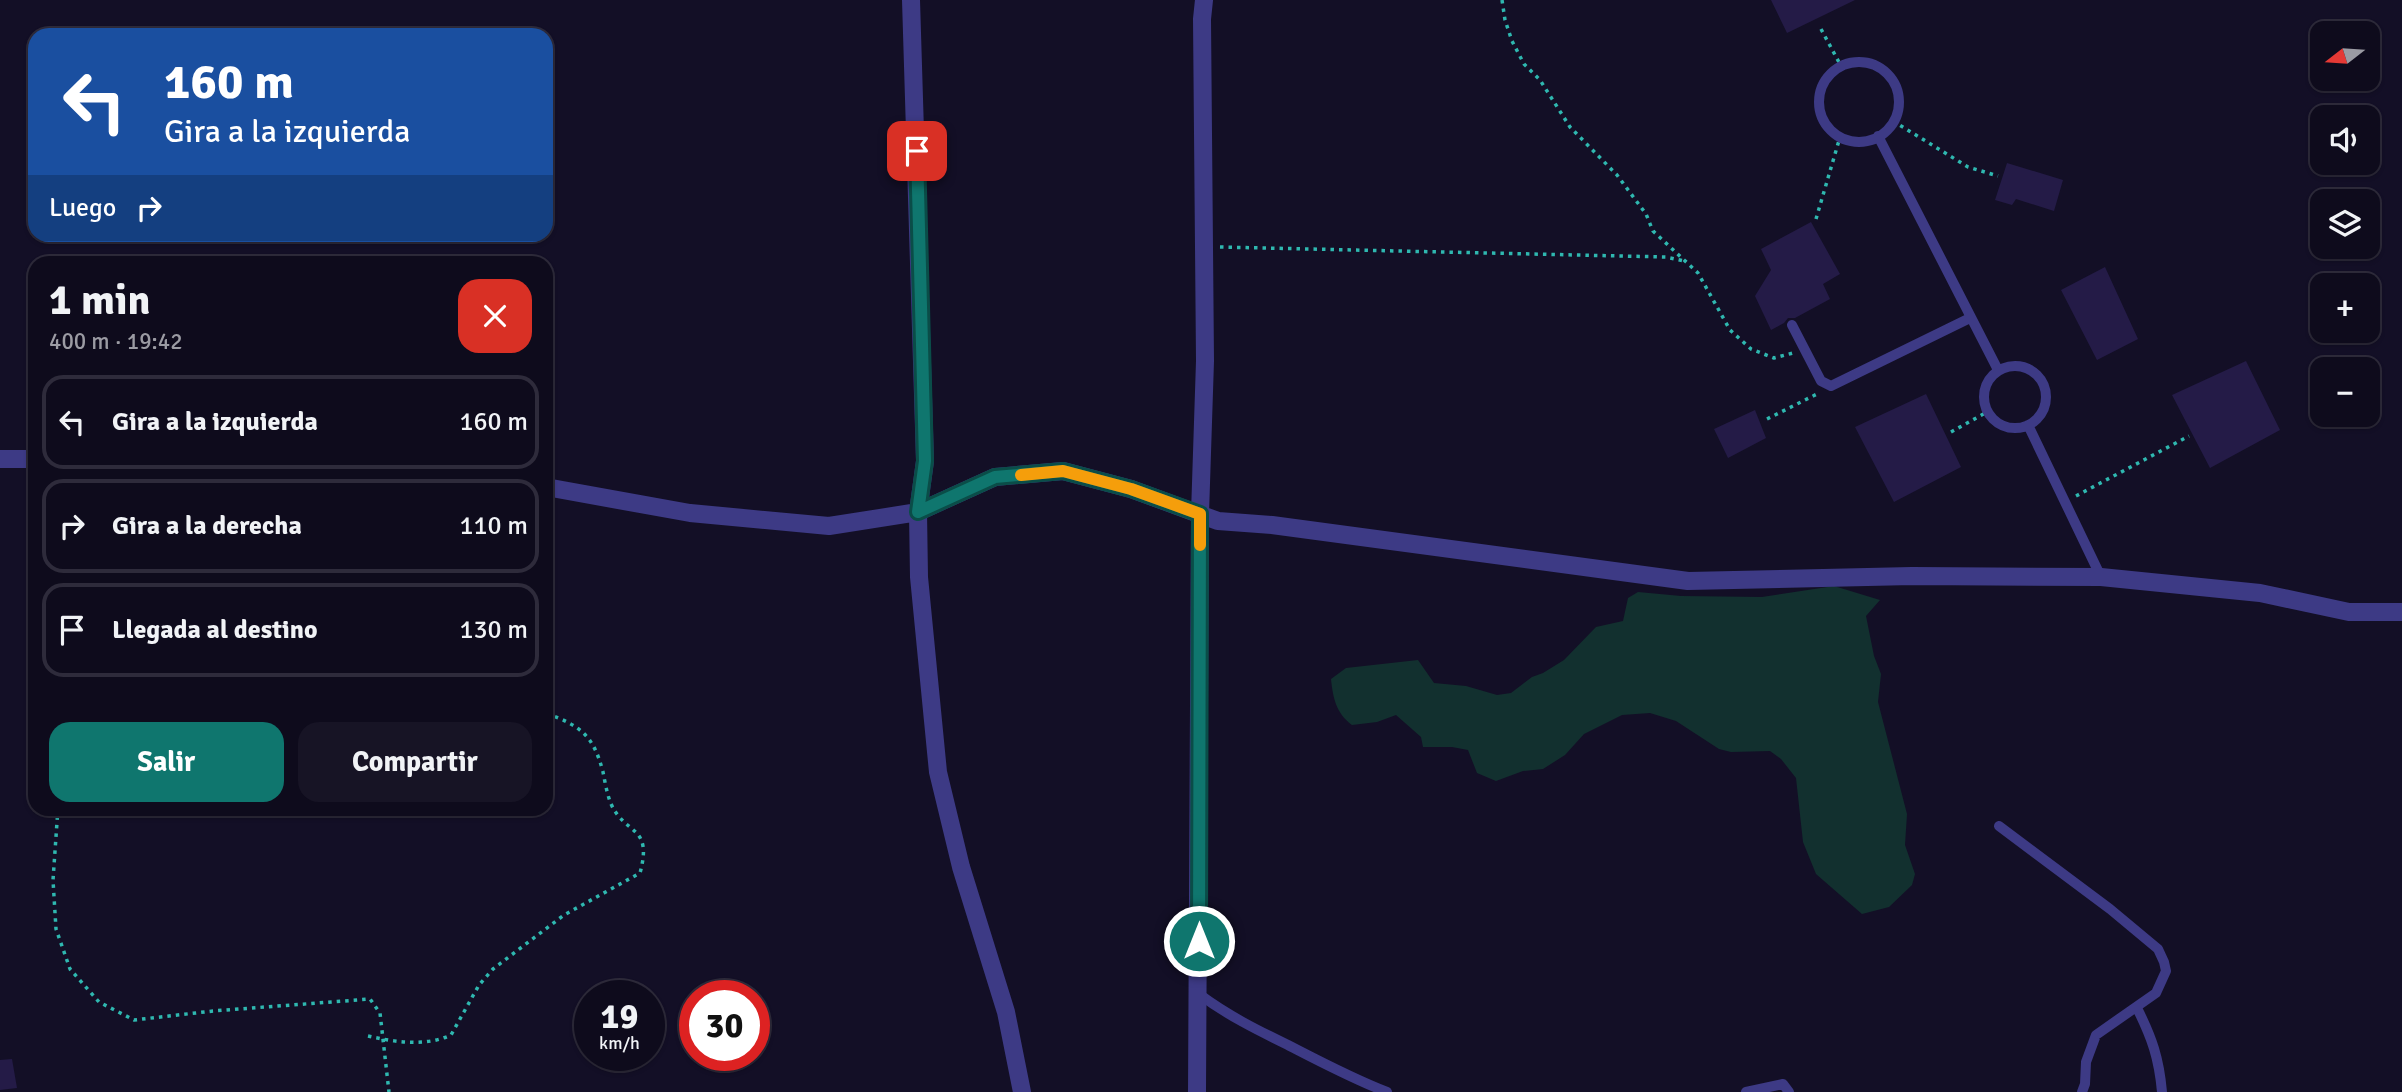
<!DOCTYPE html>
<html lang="es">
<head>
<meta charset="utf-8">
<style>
	body { margin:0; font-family:Signika,sans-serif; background:#171425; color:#f1f3f6; height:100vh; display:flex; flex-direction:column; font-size:26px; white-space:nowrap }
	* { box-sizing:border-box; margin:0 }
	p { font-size:23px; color:#9b9ba3 }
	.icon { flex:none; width:38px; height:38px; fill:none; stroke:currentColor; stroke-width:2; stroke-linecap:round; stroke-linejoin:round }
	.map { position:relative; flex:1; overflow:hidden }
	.details { position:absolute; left:28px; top:256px; width:525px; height:560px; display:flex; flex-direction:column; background:#0e0b1c; border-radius:21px; box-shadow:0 2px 5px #0004,0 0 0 2px #2e2b3b }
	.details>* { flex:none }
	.hud { position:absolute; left:28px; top:28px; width:525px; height:214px; border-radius:21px; box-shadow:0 2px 5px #0004,0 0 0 2px #2e2b3b; background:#1a4fa0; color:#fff; overflow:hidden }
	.needle { width:46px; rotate:253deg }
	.controls { position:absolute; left:2310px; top:21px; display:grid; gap:14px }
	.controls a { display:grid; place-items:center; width:70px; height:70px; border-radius:14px; background:#0e0b1c; box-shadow:0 2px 5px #0004,0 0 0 2px #2e2b3b; font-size:35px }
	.speed { position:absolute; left:574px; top:980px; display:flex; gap:14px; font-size:35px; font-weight:700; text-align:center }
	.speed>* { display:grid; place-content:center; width:91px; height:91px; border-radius:50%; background:#0e0b1c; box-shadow:0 2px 5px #0004,0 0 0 2px #2e2b3b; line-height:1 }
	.speed small { font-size:18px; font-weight:400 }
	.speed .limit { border:10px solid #d22; background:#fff; color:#111 }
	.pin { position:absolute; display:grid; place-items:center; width:60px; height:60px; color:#fff; margin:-30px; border-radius:14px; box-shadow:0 4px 10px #0006 }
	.me { position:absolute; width:77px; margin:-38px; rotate:0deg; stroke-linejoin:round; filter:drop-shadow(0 0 5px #0008) }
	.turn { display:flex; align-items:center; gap:24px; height:147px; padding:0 21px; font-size:32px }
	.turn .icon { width:91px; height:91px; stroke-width:2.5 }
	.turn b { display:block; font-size:49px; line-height:60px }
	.then { display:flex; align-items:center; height:66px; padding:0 21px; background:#0003; gap:14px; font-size:26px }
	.round { display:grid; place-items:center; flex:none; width:74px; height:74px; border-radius:21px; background:#171425 }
	.headline { display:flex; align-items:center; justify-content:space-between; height:119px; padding:0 21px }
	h1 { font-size:42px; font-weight:700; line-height:52px }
	.primary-button { display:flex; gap:14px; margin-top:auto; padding:14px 21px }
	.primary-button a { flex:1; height:80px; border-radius:21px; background:#0f766e; color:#fff; font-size:28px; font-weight:700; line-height:80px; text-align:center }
	.primary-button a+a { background:#171425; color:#f1f3f6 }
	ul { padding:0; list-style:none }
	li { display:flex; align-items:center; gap:21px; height:94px; margin:0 14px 10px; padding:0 7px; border:4px solid #2e2b3b; border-radius:21px }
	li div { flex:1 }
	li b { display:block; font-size:26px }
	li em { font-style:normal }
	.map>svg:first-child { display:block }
</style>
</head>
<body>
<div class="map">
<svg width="2402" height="1092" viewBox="0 0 2402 1092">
	<rect width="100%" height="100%" fill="#130f26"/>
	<path fill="#12302f" d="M1834,586l46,14 -14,16 8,40 7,18 -3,28 29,112 -2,31 10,29 -3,11 -23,22 -27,7 -46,-40 -13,-32 -7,-64 -15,-19 -11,-8 -39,1 -12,-3 -43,-28 -26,-8 -28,2 -38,19 -19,21 -22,14 -20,2 -27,10 -19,-8 -9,-23 -16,-3h-29l-2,-10 -25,-22 -19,7 -25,3c-16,-12 -19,-27 -21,-46l15,-11 72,-8 16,23 32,3 31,9 14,-2 21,-16 11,-4 21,-13 32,-33 27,-6 5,-23 10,-6 43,4 81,1z"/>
	<path fill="#241b47" d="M1771,0h84l-68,33z
		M2007,163l56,17 -9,31 -38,-12 -4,6 -17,-5z
		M1811,222l29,52 -17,10 7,15 -35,19h-7l-4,5 -13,7 -16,-34 16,-26 -10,-21z
		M2105,267l33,72 -41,21 -36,-70z
		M2246,361l34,69 -70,38 -38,-73z
		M1926,394l35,73 -67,35 -39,-75z
		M1755,410l11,28 -38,20 -14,-29z
		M12,1059l5,29 -17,2v-30z"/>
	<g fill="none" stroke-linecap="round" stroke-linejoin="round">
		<path stroke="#2fb8b0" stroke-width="3.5" stroke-dasharray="3.5 5" stroke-linecap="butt" d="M1502,0l3,20 7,21 12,23 16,16 30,47 47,48 29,39 7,17 45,42 32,57 21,19 23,9 19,-5
			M1821,29l20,37
			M1893,121l75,46 30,9
			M1816,219l24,-82
			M1220,247l446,10 18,4
			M1767,419l50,-25
			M1951,432l36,-20
			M2076,496l113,-60
			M58,808l-5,72 3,49 14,40 29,33 35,18 79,-9 157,-12 10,14 9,79
			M368,1036c27,6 57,11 83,-1l28,-50 14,-16 71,-54 76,-42c13,-48 -14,-37 -29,-69 -4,-10 -6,-22 -8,-32 -10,-38 -23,-46 -57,-59"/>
		<path stroke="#3d3a85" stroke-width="10" d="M1819 102a40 40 0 1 1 80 0a40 40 0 1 1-80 0Z
			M1878,136l120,234
			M1792,325l29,56 10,5 139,-68
			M1984 397a31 31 0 1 1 62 0a31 31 0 1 1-62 0Z
			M2028,425l73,152
			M1999,826l111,83 48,40 6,13 2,9 -10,22 -60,42 -10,27 -1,22 -3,8
			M1199,994c28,21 58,36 89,51 33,17 65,34 99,47
			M2137,1008c15,30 22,50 25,84
			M1746,1092l37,-8 6,8"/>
		<path stroke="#3d3a85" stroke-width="18" d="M911,0l14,461 -7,51 1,65 19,195 23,95 45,145 16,80
			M0,459h35
			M546,487l144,26 139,13 89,-14 77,-35 68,-6 68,18 87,32 54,4 416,56 224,-5 189,1 159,16 89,19h53
			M1197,1092l3,-578 5,-153 -3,-342 2,-19"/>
	</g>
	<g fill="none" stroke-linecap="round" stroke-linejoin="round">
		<g stroke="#0a4d48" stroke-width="18">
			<path id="route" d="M917,151l8,310 -7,51 77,-35 68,-6 68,18 69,25 -1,427"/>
		</g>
		<use href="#route" stroke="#0f766e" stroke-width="12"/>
		<path stroke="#f59e0b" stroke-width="12" d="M1021,475l42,-4 68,18 69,25v31"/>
	</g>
</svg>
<div class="controls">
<a><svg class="needle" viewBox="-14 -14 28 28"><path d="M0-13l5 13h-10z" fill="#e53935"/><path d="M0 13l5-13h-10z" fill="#9b9ba3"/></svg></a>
<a><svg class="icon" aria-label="sound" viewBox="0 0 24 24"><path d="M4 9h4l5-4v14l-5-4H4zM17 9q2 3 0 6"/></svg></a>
<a><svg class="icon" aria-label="layers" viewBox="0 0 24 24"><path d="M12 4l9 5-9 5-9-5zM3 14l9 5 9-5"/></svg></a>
<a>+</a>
<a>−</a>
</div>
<div class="speed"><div>19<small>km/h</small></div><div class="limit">30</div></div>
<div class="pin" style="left:917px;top:151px;background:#d93025"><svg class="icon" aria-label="arrive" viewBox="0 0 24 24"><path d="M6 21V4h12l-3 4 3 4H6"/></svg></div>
<svg class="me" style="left:1199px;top:941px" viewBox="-20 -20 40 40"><circle r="17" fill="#0f766e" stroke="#fff" stroke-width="3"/><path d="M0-11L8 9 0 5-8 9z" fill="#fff"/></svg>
<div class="hud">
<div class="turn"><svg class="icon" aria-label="left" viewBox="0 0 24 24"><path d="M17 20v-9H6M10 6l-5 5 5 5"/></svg><div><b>160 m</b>Gira a la izquierda</div></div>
<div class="then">Luego<svg class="icon" aria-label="right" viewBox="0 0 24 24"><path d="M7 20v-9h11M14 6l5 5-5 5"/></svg></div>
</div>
<section class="details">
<div class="headline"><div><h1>1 min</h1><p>400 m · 19:42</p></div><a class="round" style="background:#d93025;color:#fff"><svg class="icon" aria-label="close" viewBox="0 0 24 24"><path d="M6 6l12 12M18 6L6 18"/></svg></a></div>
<ul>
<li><svg class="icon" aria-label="left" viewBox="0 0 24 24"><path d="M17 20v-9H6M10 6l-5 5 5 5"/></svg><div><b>Gira a la izquierda</b></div><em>160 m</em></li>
<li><svg class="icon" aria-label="right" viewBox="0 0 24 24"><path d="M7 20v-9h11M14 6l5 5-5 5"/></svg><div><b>Gira a la derecha</b></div><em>110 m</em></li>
<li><svg class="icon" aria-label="arrive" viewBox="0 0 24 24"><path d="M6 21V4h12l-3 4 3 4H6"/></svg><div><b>Llegada al destino</b></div><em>130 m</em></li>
</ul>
<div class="primary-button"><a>Salir</a><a>Compartir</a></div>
</section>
</div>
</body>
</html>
